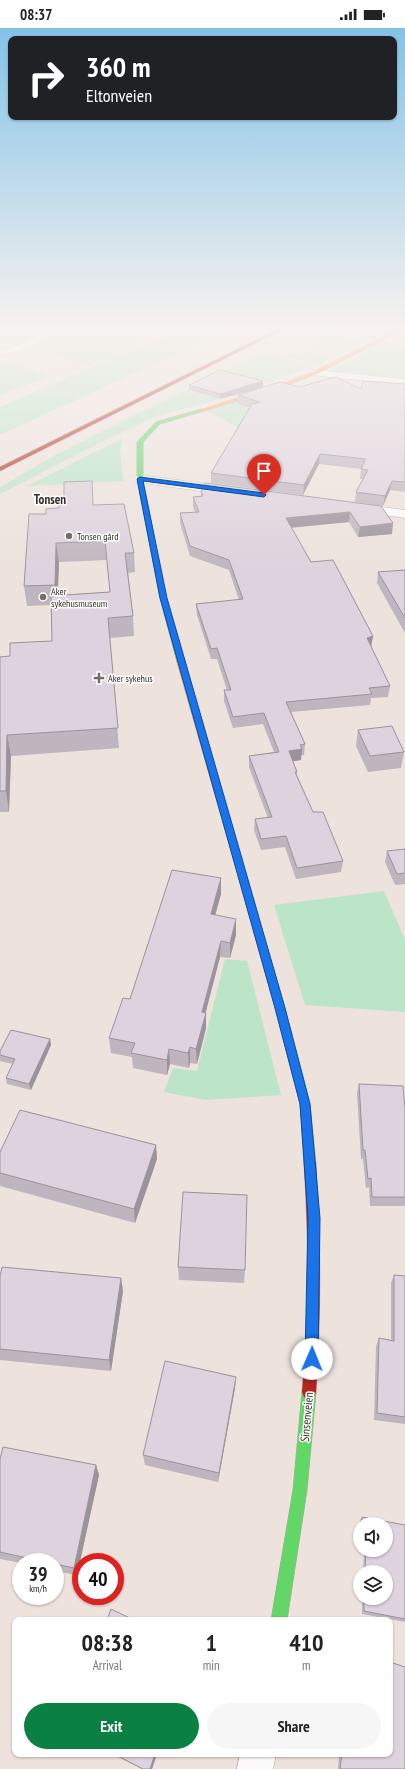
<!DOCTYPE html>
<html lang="en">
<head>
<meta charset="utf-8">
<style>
	body { margin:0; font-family:"PT Sans Narrow",sans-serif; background:#f6f6f6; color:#222; height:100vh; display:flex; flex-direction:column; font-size:15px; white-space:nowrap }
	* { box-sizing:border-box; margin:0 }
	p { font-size:13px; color:#767676 }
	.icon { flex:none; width:22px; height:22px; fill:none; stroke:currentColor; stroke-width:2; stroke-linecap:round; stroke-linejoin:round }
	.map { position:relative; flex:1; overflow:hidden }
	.drawer { position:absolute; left:12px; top:1589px; width:381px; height:140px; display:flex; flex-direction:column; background:#fff; border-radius:8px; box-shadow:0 1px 3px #0004 }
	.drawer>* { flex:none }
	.banner { position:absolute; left:8px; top:8px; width:389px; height:84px; border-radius:8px; box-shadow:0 1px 3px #0004; background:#202124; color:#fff; overflow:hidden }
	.fabs { position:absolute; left:353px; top:1489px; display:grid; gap:8px }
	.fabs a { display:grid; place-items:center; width:40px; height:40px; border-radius:50%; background:#fff; box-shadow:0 1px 3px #0004; font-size:20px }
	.speed { position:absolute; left:12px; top:1525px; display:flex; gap:8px; font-size:20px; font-weight:700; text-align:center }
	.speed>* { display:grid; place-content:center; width:52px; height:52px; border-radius:50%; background:#fff; box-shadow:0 1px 3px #0004; line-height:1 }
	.speed small { font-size:10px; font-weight:400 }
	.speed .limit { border:6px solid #d22; background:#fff; color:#111 }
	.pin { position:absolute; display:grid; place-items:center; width:34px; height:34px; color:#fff; margin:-41px -17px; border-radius:50% 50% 50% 0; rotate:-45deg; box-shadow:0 0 4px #0007 }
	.pin .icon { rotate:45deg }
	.me { position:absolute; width:44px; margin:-22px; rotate:1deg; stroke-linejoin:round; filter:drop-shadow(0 0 3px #0008) }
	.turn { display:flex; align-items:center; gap:14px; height:84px; padding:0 12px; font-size:18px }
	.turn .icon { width:52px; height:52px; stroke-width:2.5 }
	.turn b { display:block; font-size:28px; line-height:34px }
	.eta { display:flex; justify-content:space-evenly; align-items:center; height:68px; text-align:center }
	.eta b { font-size:24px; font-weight:800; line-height:28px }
	.primary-button { display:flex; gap:8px; margin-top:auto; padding:8px 12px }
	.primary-button a { flex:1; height:46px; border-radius:24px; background:#0b8043; color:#fff; font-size:16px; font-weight:800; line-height:46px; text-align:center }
	.primary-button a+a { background:#f6f6f6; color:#222 }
	.status { display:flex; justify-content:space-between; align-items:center; height:28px; padding:0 20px; background:#fff; direction:ltr }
	.status svg { height:11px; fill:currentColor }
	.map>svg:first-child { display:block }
</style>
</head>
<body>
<div class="status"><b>08:37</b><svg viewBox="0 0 49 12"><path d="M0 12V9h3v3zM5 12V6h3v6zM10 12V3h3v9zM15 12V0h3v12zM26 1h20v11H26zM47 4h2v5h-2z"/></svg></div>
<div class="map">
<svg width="405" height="1741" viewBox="0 0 405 1741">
	<rect width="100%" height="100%" fill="#ede2dc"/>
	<path fill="#bce4c9" d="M0,301h172l-83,37 -56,-21 -33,8z
		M180,301h50l-230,106v-28z
		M304,301h25l-4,3 29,7 9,-5 -7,-1 2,-1 15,5 -34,18 -25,-8 7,-5 -2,-2 4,-4 -18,-5z
		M385,314l20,4v34l-75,-9z
		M308,323l25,6 -16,8 -33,-9c10,-4 16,-2 24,-5z
		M264,324l49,14 -43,17 -42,-12z
		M5,332l44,17 -49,18v-33z
		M185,362l37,9 -63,16 -59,28 -100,51v-7l55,-32z
		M249,370l19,47 -61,-35z
		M123,410l-3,11 3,32 -96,5z
		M384,863l21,49v72l-100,-7 -31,-100z
		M225,931l22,2 34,134 -75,5 -42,-8 9,-24 24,3z"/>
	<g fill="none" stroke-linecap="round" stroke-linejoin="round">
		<g stroke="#afa7a2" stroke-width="1">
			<path id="street" d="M49,301h12l-30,18 -31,9v-6l25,-7z
				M315,342l90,9v6l-94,-10 -1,-2z
				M140,447l89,12 4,1 2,3 -2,3 -4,1 -93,-13 -2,-3 2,-3z
				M358,476l47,6v8l-51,-7 -2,-3 2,-3z
				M240,1726h36l-3,15h-36z"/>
		</g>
		<g stroke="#afa7a2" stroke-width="1">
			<path id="fast" d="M202,381l2,1v1l-44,13 -17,18v37l23,119 19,64 -4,2 -4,-2 -17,-64 -23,-119v-37l19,-20z
				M248,865l4,3 33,112 25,96 6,60 -2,4 -4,1 -4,-1 -2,-4 -4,-60 -25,-96 -31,-112z
				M309,1357l5,2 2,5 -9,98 -20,130h-16l22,-130 9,-98 2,-5z"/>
		</g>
		<g stroke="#afa7a2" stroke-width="1">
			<path id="slow" d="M399,301h6l-88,45 -34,13 -79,24 -4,-1 79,-25 34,-13z
				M181,632l4,2 67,234 -4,3 -4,-3 -67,-234z"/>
		</g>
		<g stroke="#afa7a2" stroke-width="1">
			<path id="jam" d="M278,301h6l-284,142v-4z
				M310,1131l4,1 2,4c5,76 5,152 0,228l-2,5 -5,2 -5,-2 -2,-5c7,-76 7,-152 2,-228l2,-4z"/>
		</g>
		<use href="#street" fill="#fcfbfa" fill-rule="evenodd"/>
		<use href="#fast" fill="#63d668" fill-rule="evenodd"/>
		<use href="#slow" fill="#ff974d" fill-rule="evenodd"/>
		<use href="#jam" fill="#b3261e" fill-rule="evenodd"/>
	</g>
	<path fill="#beb5be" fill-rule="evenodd" d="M405,356v108l-15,-2 -7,16 -28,-4 1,-10 7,-13h-3l1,-10 -42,-5 -16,31 -92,-12v-10l38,-65 -11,-4v-9l61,-8 62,2z
		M189,357l74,2 -43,12 -31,-9z
		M201,463l180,15 11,28 -34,3 -9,-15 -58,6 20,34 62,74 -2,11 19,39 -2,11 -17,1 -1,7 -79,7 14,32 -1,11h-3v5l-8,1 4,11v3l16,37 30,49 -2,11 -45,7 -11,-32 -24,3 -7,-20 1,-11 13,-1 -19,-51v-11l25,-4 -11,-28 -30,4 -9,-27v-11h3l-10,-31h-6l-14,-44 -1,-11 43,-4 -10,-30 -39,-14 -10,-33v-10l15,-1 -2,-5v-10l8,-1z
		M94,477l40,48 1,19 -7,1 5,43 1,20 -24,2 9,110 -108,8 -2,56h-9v-155l10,-1 42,-15 -1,-36 -24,1 -3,-20 22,-72 13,-6zM107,532l3,32 -52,3 1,-33z
		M405,542v63l-28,-50 1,-11z
		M358,702l46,22 -3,16 -33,4 -12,-26z
		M405,821v35l-10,1 -10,-23 2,-11z
		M221,850v16l-6,21 21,20 -6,23 -10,-1 -15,56 1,15 -9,36 -7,-1 -1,5 -19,-4 -3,11 -34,-7 -1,-11 -21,-4 -2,-15 21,-39z
		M50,1011l1,6 -20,45 -24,-6 -1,-6 7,-14 -13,-3v-10z
		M359,1056l46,25v97h-35l-1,-19 -3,1 -3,-29h-2l-4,-66z
		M156,1117l1,14 -22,64 -135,-37v-34z
		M178,1239l67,3 -1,13 -65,-3z
		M394,1247l11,1v148l-31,-4 2,-74 3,-8 12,2v-57z
		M0,1248l121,2 2,13 -12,80 -111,-11z
		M235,1360l-17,94 -73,-17 -2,-10z
		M0,1431l96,6 3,10 -22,100 -22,-4v-9h-34v1l-21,-4z
		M362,1489l43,8v97l-43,-8v-16h24v-26h-23l1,-22h22v-26h-26v-4z
		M112,1726h45l-5,15h-10z
		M339,1726h51l15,15h-67z"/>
	<path fill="#9b939b" d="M263,353v6l-43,12v-5z
		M320,426l-1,10 -16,31 1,-10z
		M392,453l-2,9 -7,16 2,-10z
		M350,484l-1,10 -64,6 1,-10z
		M393,495l-1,11 -34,3 2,-10z
		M56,515l3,19 -2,42 -2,-19z
		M373,608l-2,11 -4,-9z
		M7,707l4,21 -2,56 -3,-21z
		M302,721l-1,11 -13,2 1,-11z
		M221,850v16l-10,36v-16z
		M236,891v16l-6,23v-15z
		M221,913l-1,16 -18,70v-15z
		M206,985v15l-9,36 -1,-15z
		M50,1011l1,6 -20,45 -2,-6z
		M190,1019v16l-1,5 -1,-15z
		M169,1021l1,15 -3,11v-15z
		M156,1117l1,14 -22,64 -1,-14z
		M121,1250l2,13 -12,80 -2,-11z
		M236,1349l-1,11 -17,94 1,-9z
		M96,1437l3,10 -22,100 -3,-7z
		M155,1726h2l-5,15h-2z"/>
	<path fill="#ddd2dd" stroke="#9b939b" d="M220,342l43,11 -43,13 -31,-9z
		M336,349l25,12 2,-8 42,3v98l-13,-1 -7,15 -29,-4 12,-22 -7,-1 5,-10 -46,-5 -16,31 -93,-12 41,-69 8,-2 -22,-7 42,-13 19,5z
		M92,453l1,24 31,-1 10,49h-9l8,63 -25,2 10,110 -111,7 -1,56h-6v-134l10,-1v-13l42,-2 -1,-45 59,-4 -5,-51 -49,2 -1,42 -31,1 5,-72h17v-5l13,-1v-3h5v-23z
		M205,455l176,23 12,17 -33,4 -10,-15 -64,6 25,44 22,-2 40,76 -6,2 23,48 -21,2 3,6 -86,8 19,42 -5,1 2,4 -13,2 8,21h-2l18,40h10l20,49 -46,7 -11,-32 -25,3 -6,-20 17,-2 -23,-61 30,-4 -15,-39 -31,4 -9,-27h7l-14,-42 -6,1 -15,-45 47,-5 -14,-39 -39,-14 -10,-33 19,-1 -6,-15 10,-1 -2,-5z
		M405,542v48l-27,-46z
		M392,698l12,26 -34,4 -12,-26z
		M405,821v24l-8,1 -10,-23z
		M172,842l49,8 -10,36 25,5 -6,24 -9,-2 -19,71 4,1 -10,36 -6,-2 -2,6 -19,-4 -2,11 -36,-7 4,-10 -26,-5 14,-40 7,1z
		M11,1002l39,9 -21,45 -23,-6 9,-19 -15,-4v-4z
		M359,1056l44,2 2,23v88h-33l-1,-19 -3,1 -3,-29h-2z
		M20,1082l136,35 -22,64 -134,-36v-21z
		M183,1164l64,3 -2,75 -67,-3z
		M2,1239l119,11 -12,82 -109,-11v-73z
		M394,1247l11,1v141l-28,-4 2,-75 15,3z
		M165,1333l71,16 -17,96 -76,-18z
		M3,1419l93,18 -22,103 -19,-4v-2h-10l-45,-10v-93z
		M362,1489l43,8v94l-41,-8v-13h22v-26h-21l1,-22h20v-26h-24z
		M111,1581l23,11h-27z
		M390,1634l15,5v102h-65l2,-15h48z
		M114,1726h41l-5,15h-7z"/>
	<linearGradient id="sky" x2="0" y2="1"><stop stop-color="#83c3e8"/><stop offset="0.55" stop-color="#f7f2ef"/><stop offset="1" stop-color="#f7f2ef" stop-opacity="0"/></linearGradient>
	<rect width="405" height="545" fill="url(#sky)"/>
	<path fill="#1a73e8" stroke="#114b97" d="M140,449l124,16 2,2 -2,2 -121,-16 24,117 118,410 25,96 10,114 -2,141 -2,5 -4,2 -5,-2 -2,-5 3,-141 -8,-114 -25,-96 -115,-410 -23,-119z"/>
	<g fill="#756d68" stroke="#fff" stroke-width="1.5">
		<circle cx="69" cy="508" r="4"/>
		<circle cx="43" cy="569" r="4"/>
		<path d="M97 644h4v4h4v4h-4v4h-4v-4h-4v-4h4z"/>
	</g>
	<g text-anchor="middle" stroke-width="3" stroke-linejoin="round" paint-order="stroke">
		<g font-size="10" fill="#352e29" stroke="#fff" text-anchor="start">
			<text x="77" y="512">Tonsen gård</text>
			<text x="51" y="567">Aker<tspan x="51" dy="12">sykehusmuseum</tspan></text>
			<text x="108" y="654">Aker sykehus</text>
		</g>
		<g font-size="12" fill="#352e29" stroke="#fff">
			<text transform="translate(307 1389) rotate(-85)" y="4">Sinsenveien</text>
		</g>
		<g font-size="13" font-weight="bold" fill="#352e29" stroke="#fff">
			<text x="50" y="476">Tonsen</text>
		</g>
	</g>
</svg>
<div class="fabs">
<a><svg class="icon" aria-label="sound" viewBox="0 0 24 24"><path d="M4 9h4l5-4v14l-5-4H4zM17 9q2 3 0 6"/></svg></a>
<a><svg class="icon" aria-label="layers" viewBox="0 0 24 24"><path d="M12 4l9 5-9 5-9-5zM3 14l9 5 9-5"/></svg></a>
</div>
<div class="speed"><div>39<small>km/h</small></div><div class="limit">40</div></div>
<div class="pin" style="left:264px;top:467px;background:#d93025"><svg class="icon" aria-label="arrive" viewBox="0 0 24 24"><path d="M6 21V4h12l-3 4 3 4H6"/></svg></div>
<svg class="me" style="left:312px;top:1331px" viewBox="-20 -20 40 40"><circle r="19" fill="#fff"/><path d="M0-13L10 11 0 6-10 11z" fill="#1a73e8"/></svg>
<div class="banner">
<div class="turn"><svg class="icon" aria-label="right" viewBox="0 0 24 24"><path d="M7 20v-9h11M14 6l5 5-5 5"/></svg><div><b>360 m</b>Eltonveien</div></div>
</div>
<section class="drawer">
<div class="eta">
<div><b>08:38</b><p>Arrival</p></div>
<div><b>1</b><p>min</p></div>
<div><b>410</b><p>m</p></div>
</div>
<div class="primary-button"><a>Exit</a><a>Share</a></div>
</section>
</div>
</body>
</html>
